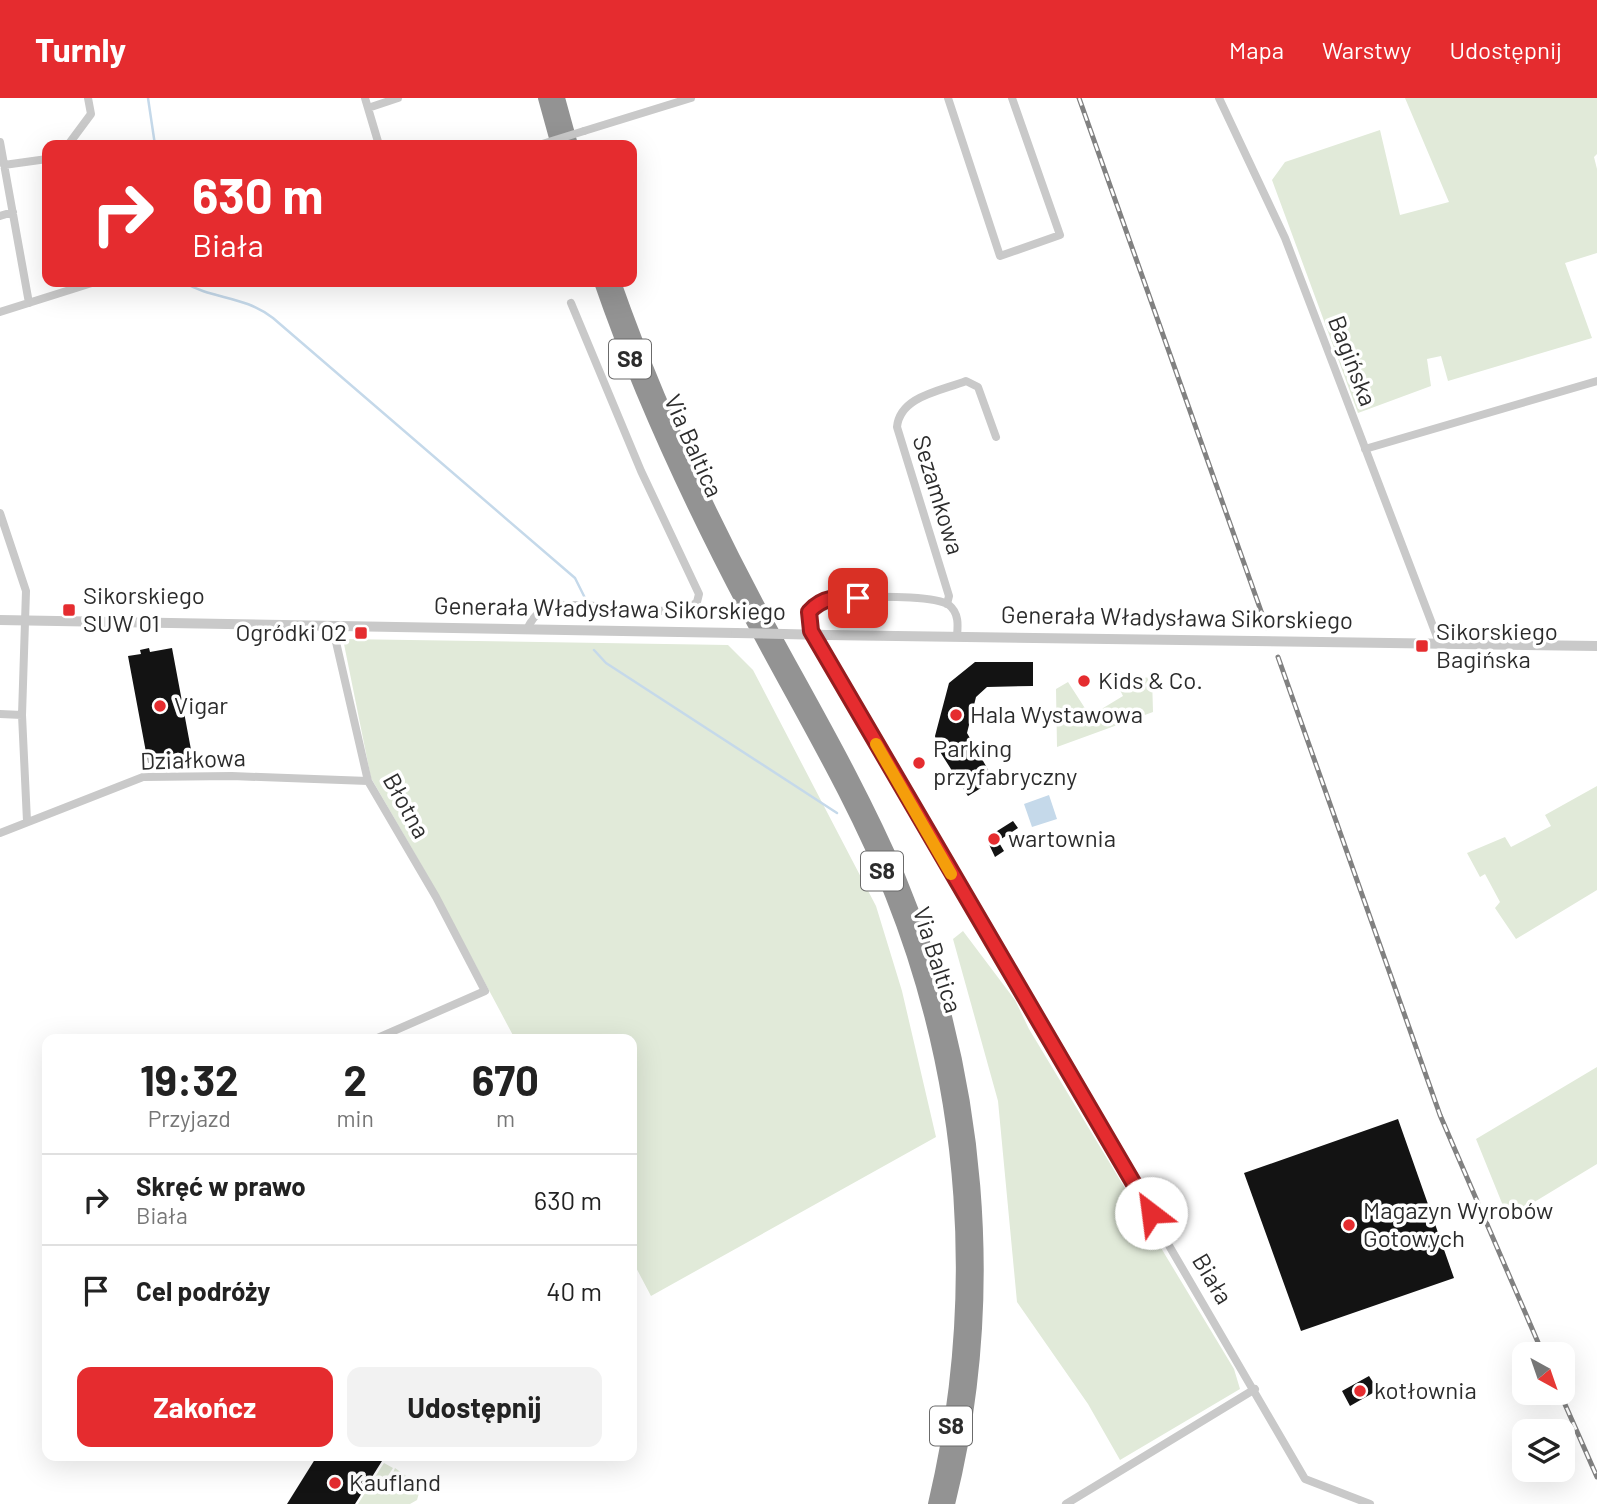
<!DOCTYPE html>
<html lang="pl">
<head>
<meta charset="utf-8">
<style>
	body { margin:0; font-family:Barlow,sans-serif; background:#f2f2f2; color:#222; height:100vh; display:flex; flex-direction:column; font-size:26px; white-space:nowrap }
	* { box-sizing:border-box; margin:0 }
	p { font-size:23px; color:#767676 }
	.icon { flex:none; width:38px; height:38px; fill:none; stroke:currentColor; stroke-width:2; stroke-linecap:round; stroke-linejoin:round }
	.map { position:relative; flex:1; overflow:hidden }
	.sheet { position:absolute; left:42px; top:936px; width:595px; height:427px; display:flex; flex-direction:column; background:#fff; border-radius:14px; box-shadow:0 7px 28px #0002 }
	.sheet>* { flex:none }
	.top-card { position:absolute; left:42px; top:42px; width:595px; height:147px; border-radius:14px; box-shadow:0 7px 28px #0002; background:#e52c2f; color:#fff; overflow:hidden }
	.needle { width:46px; rotate:140deg }
	.controls { position:absolute; left:1512px; top:1244px; display:grid; gap:14px }
	.controls a { display:grid; place-items:center; width:63px; height:63px; border-radius:14px; background:#fff; box-shadow:0 7px 28px #0002; font-size:35px }
	.pin { position:absolute; display:grid; place-items:center; width:60px; height:60px; color:#fff; margin:-30px; border-radius:14px; box-shadow:0 4px 10px #0006 }
	.me { position:absolute; width:77px; margin:-38px; rotate:330deg; stroke-linejoin:round; filter:drop-shadow(0 0 5px #0008) }
	.turn { display:flex; align-items:center; gap:24px; height:147px; padding:0 35px; font-size:32px }
	.turn .icon { width:91px; height:91px; stroke-width:2.5 }
	.turn b { display:block; font-size:49px; line-height:60px }
	.eta { display:flex; justify-content:space-evenly; align-items:center; height:119px; text-align:center }
	.eta b { font-size:42px; font-weight:700; line-height:49px }
	.action { display:flex; gap:14px; margin-top:auto; padding:14px 35px }
	.action a { flex:1; height:80px; border-radius:14px; background:#e52c2f; color:#fff; font-size:28px; font-weight:700; line-height:80px; text-align:center }
	.action a+a { background:#f2f2f2; color:#222 }
	ul { padding:0; list-style:none }
	li { display:flex; align-items:center; gap:21px; height:91px; padding:0 35px; border-top:2px solid #e0e0e0 }
	li div { flex:1 }
	li b { display:block; font-size:26px }
	li em { font-style:normal }
	header { display:flex; align-items:center; gap:42px; box-sizing:border-box; height:98px; padding:0 35px; background:#e52c2f; color:#fff }
	header strong { font-size:33px }
	nav { display:flex; gap:38px; margin-inline-start:auto; font-size:24px }
	.map>svg:first-child { display:block }
</style>
</head>
<body>
<header>
<strong>Turnly</strong>
<nav><a>Mapa</a><a>Warstwy</a><a>Udostępnij</a></nav>
</header>
<div class="map">
<svg width="1597" height="1406" viewBox="0 0 1597 1406">
	<rect width="100%" height="100%" fill="#fff"/>
	<path fill="#e1ead9" d="M1405,0h192v56l-3,3 3,12v84l-32,10 27,75 -144,43 -7,-25 -14,3 4,27 -73,27 -86,-233 13,-18 95,-32 20,85 49,-13z
		M343,541l385,6 25,25 123,236 26,85 34,146 -285,159 -19,-36v-220l-117,-1 -86,-161 -58,-100z
		M1152,579l1,35 -96,35 -1,-58 12,-7 22,34 33,-20 -5,-10 15,-7z
		M1597,688v104l-81,49 -21,-31 5,-6 -15,-28 -5,3 -13,-24 38,-16 6,10 40,-21 -6,-11z
		M963,833l52,69 14,29 205,340 6,20 -120,71 -32,-56 -71,-102 -19,-201 -45,-162z
		M1597,969v97l-89,54 -32,-79z
		M384,1365l9,5 -5,8 3,2 4,-10 18,13 6,12 -2,7 -7,4h-52l12,-19 3,2 5,-7 -3,-3z"/>
	<path fill="#c5d9ea" d="M1049,697l8,24 -25,8 -8,-23z"/>
	<g fill="none" stroke-linecap="round" stroke-linejoin="round">
		<path stroke="#c5d9ea" stroke-width="2.5" d="M148,0l7,47
			M183,184c31,18 60,13 90,36l302,260 11,22
			M594,552l12,13 231,150"/>
	</g>
	<path fill="#131313" d="M149,550l1,4 22,-4 20,107 -44,8 -20,-107 13,-2 -1,-4z
		M975,564h58v24l-46,1 -11,10 -9,36 27,47 -26,16 -31,-49 -2,-11 14,-53z
		M1013,723l5,7 -20,13 6,10 -9,6 -9,-19z
		M1398,1021l56,159 -153,53 -57,-158z
		M1369,1278l9,14 -28,16 -8,-15z
		M317,1358h57l8,5 -27,43h-68z"/>
	<g fill="none" stroke-linecap="round" stroke-linejoin="round">
		<path stroke="#c9c9c9" stroke-width="8" d="M365,0l14,47
			M948,0l52,158 60,-21 -48,-137
			M1219,0l66,140 154,404
			M368,10l30,-10
			M584,33l107,-33
			M0,44l29,161
			M68,47l23,-31 -3,-16
			M4,67l43,-6
			M0,118l13,-4
			M0,214l95,-30
			M1365,351l232,-68
			M0,415l26,78 -4,124 5,106
			M947,506l2,-8 -52,-169c3,-31 44,-36 69,-46l12,6 18,50
			M336,527v17l32,139 68,116 49,94 -112,49
			M527,531c3,-6 7,-13 13,-17 32,-21 130,14 157,-10l2,-8 -58,-123 -70,-168
			M957,538c1,-11 2,-23 -8,-31 -17,-12 -94,-7 -117,-8l-10,3 -13,12 2,19 494,848 65,25
			M0,616l22,1
			M0,735l143,-56 89,-1 136,5
			M1066,1406l189,-115"/>
		<path stroke="#c9c9c9" stroke-width="10" d="M0,522l736,13
			M827,537l770,11"/>
		<path stroke="#939393" stroke-width="14" d="M545,0l13,47
			M558,0l13,47
			M601,184c39,113 90,222 146,328 49,94 106,186 145,285 77,194 91,406 43,609
			M614,184c39,111 88,218 143,322 48,90 101,178 141,272 82,197 102,421 50,628"/>
		<g stroke="#818181" stroke-width="5">
			<path id="rail" d="M1079,0l188,530
				M1278,559l162,458 103,239
				M1560,1295l37,84"/>
		</g>
		<use href="#rail" stroke="#fff" stroke-width="2.5" stroke-dasharray="8" stroke-linecap="butt"/>
		<path stroke="#c9c9c9" stroke-width="8" d="M539,47l45,-14"/>
		<path stroke="#c9c9c9" stroke-width="10" d="M736,535l91,2"/>
	</g>
	<g fill="none" stroke-linecap="round" stroke-linejoin="round">
		<g stroke="#951d1f" stroke-width="18">
			<path id="route" d="M858,500c-19,-1 -35,-2 -49,14l2,19 340,582"/>
		</g>
		<use href="#route" stroke="#e52c2f" stroke-width="12"/>
		<path stroke="#f59e0b" stroke-width="12" d="M876,646l75,130"/>
	</g>
	<g fill="#e52c2f" stroke="#fff" stroke-width="2.5">
		<rect x="62" y="505" width="14" height="14" rx="3.5"/>
		<rect x="354" y="528" width="14" height="14" rx="3.5"/>
		<rect x="1415" y="541" width="14" height="14" rx="3.5"/>
		<circle cx="1084" cy="583" r="7"/>
		<circle cx="160" cy="608" r="7"/>
		<circle cx="956" cy="617" r="7"/>
		<circle cx="919" cy="665" r="7"/>
		<circle cx="994" cy="741" r="7"/>
		<circle cx="1349" cy="1127" r="7"/>
		<circle cx="1360" cy="1293" r="7"/>
		<circle cx="335" cy="1385" r="7"/>
	</g>
	<g text-anchor="middle" stroke-width="7" stroke-linejoin="round" paint-order="stroke">
		<g fill="#fff" stroke="#6b6b6b" stroke-width="2">
			<rect x="609" y="241.5" width="42" height="39" rx="5"/>
			<rect x="861" y="753.5" width="42" height="39" rx="5"/>
			<rect x="930" y="1308.5" width="42" height="39" rx="5"/>
		</g>
		<g font-size="23" font-weight="bold" fill="#2c2c2c">
			<text x="630" y="269">S8</text>
			<text x="882" y="781">S8</text>
			<text x="951" y="1336">S8</text>
		</g>
		<g font-size="24" fill="#2c2c2c" stroke="#fff">
			<text transform="translate(1352 263) rotate(69)" y="8">Bagińska</text>
			<text transform="translate(693 348) rotate(66)" y="8">Via Baltica</text>
			<text transform="translate(938 397) rotate(73)" y="8">Sezamkowa</text>
			<text transform="translate(610 511) rotate(1)" y="8">Generała Władysława Sikorskiego</text>
			<text transform="translate(1177 520) rotate(1)" y="8">Generała Władysława Sikorskiego</text>
			<text transform="translate(193 662) rotate(-2)" y="8">Działkowa</text>
			<text transform="translate(406 708) rotate(61)" y="8">Błotna</text>
			<text transform="translate(937 862) rotate(72)" y="8">Via Baltica</text>
			<text transform="translate(1212 1181) rotate(59)" y="8">Biała</text>
		</g>
		<g font-size="24" fill="#2c2c2c" stroke="#fff" text-anchor="start">
			<text x="83" y="506">Sikorskiego<tspan x="83" dy="28">SUW 01</tspan></text>
			<text x="1436" y="542">Sikorskiego<tspan x="1436" dy="28">Bagińska</tspan></text>
			<text x="347" y="543" text-anchor="end">Ogródki 02</text>
			<text x="1098" y="591">Kids &amp; Co.</text>
			<text x="174" y="616">Vigar</text>
			<text x="970" y="625">Hala Wystawowa</text>
			<text x="933" y="659">Parking<tspan x="933" dy="28">przyfabryczny</tspan></text>
			<text x="1008" y="749">wartownia</text>
			<text x="1363" y="1121">Magazyn Wyrobów<tspan x="1363" dy="28">Gotowych</tspan></text>
			<text x="1374" y="1301">kotłownia</text>
			<text x="349" y="1393">Kaufland</text>
		</g>
	</g>
</svg>
<div class="controls">
<a><svg class="needle" viewBox="-14 -14 28 28"><path d="M0-13l5 13h-10z" fill="#e53935"/><path d="M0 13l5-13h-10z" fill="#767676"/></svg></a>
<a><svg class="icon" aria-label="layers" viewBox="0 0 24 24"><path d="M12 4l9 5-9 5-9-5zM3 14l9 5 9-5"/></svg></a>
</div>
<div class="pin" style="left:858px;top:500px;background:#d93025"><svg class="icon" aria-label="arrive" viewBox="0 0 24 24"><path d="M6 21V4h12l-3 4 3 4H6"/></svg></div>
<svg class="me" style="left:1151px;top:1115px" viewBox="-20 -20 40 40"><circle r="19" fill="#fff"/><path d="M0-13L10 11 0 6-10 11z" fill="#e52c2f"/></svg>
<div class="top-card">
<div class="turn"><svg class="icon" aria-label="right" viewBox="0 0 24 24"><path d="M7 20v-9h11M14 6l5 5-5 5"/></svg><div><b>630 m</b>Biała</div></div>
</div>
<section class="sheet">
<div class="eta">
<div><b>19:32</b><p>Przyjazd</p></div>
<div><b>2</b><p>min</p></div>
<div><b>670</b><p>m</p></div>
</div>
<ul>
<li><svg class="icon" aria-label="right" viewBox="0 0 24 24"><path d="M7 20v-9h11M14 6l5 5-5 5"/></svg><div><b>Skręć w prawo</b><p>Biała</p></div><em>630 m</em></li>
<li><svg class="icon" aria-label="arrive" viewBox="0 0 24 24"><path d="M6 21V4h12l-3 4 3 4H6"/></svg><div><b>Cel podróży</b></div><em>40 m</em></li>
</ul>
<div class="action"><a>Zakończ</a><a>Udostępnij</a></div>
</section>
</div>
</body>
</html>
